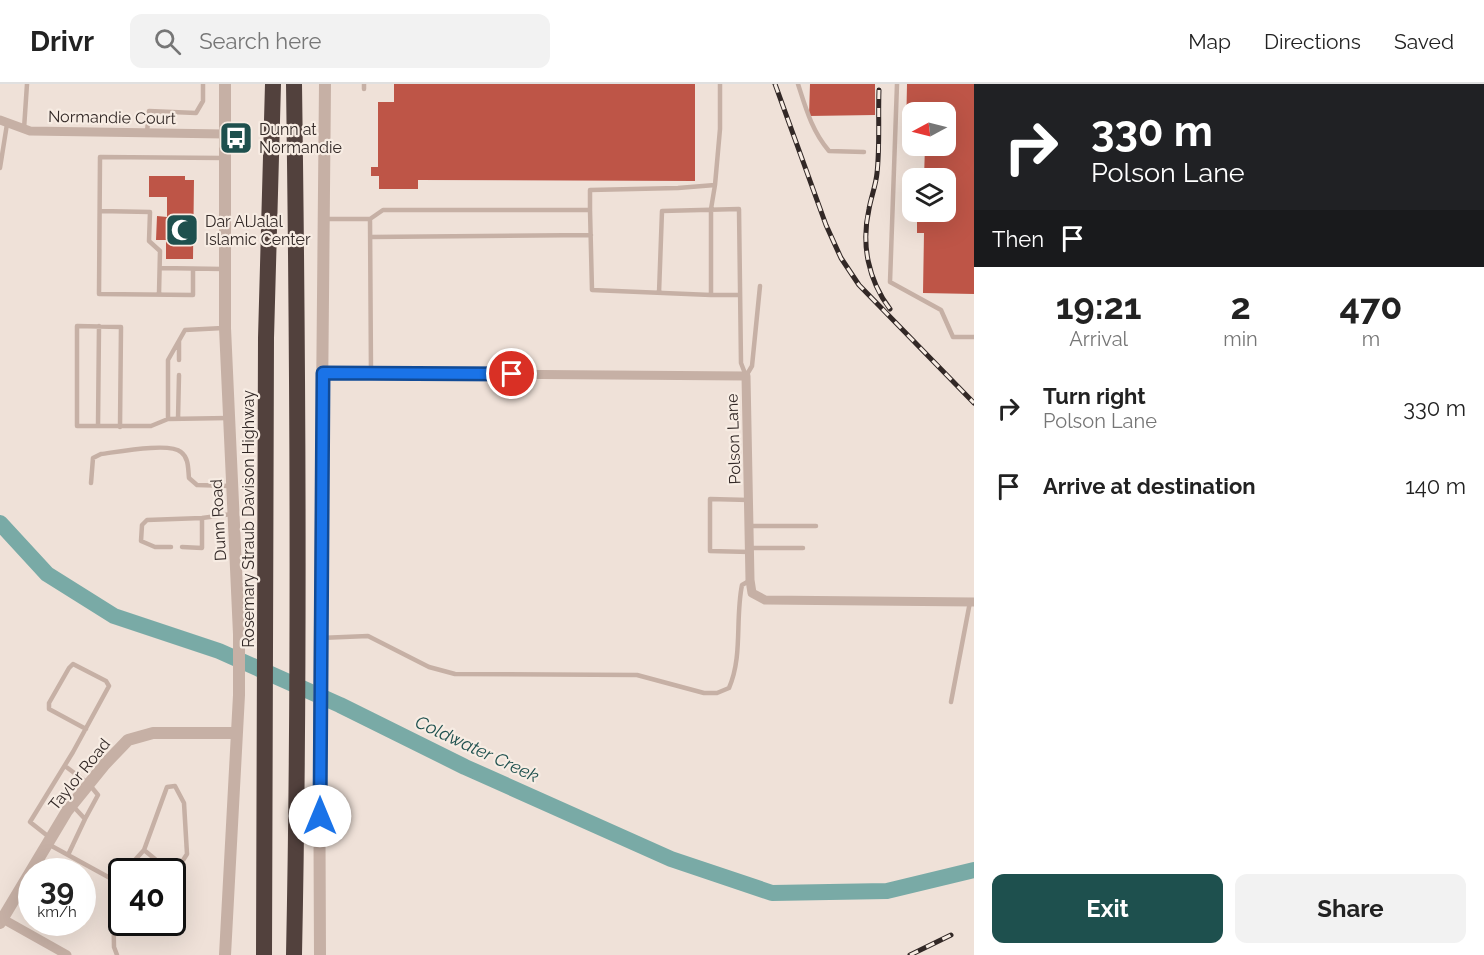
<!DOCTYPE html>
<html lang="en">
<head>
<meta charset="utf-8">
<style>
	body { margin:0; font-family:Raleway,sans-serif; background:#f2f2f2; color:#222; height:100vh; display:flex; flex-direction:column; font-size:22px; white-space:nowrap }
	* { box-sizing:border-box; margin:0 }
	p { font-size:20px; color:#767676 }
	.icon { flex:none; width:33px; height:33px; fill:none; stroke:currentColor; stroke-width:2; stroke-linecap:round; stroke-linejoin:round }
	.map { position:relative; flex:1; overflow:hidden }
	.panel { display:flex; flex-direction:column; background:#fff; width:510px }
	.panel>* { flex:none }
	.hud { background:#202124; color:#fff; overflow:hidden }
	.needle { width:39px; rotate:263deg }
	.buttons { position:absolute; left:902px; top:18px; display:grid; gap:12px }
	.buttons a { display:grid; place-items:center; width:54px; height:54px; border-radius:12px; background:#fff; box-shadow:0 6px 24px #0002; font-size:30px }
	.speed { position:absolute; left:18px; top:774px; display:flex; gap:12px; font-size:30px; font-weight:700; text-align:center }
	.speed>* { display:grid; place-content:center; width:78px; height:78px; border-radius:50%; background:#fff; box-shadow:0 6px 24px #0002; line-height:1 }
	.speed small { font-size:15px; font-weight:400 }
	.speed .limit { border:3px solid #111; border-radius:9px; background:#fff; color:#111 }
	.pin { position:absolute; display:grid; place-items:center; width:51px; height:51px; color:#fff; margin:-26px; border:3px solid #fff; border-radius:50%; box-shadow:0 2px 6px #0007 }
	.me { position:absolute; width:66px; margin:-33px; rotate:0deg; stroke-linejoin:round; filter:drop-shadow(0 0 4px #0008) }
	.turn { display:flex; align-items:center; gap:21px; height:126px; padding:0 18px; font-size:27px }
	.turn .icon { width:78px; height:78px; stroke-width:2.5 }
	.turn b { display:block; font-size:42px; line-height:51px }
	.then { display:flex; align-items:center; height:57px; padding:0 18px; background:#0003; gap:12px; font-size:22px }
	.eta { display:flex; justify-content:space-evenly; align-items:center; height:102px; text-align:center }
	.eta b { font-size:36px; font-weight:700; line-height:42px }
	.button { display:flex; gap:12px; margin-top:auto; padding:12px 18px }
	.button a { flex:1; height:69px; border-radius:12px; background:#1e504e; color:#fff; font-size:24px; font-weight:700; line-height:69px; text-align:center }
	.button a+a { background:#f2f2f2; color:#222 }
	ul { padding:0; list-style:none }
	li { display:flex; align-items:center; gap:18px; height:78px; padding:0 18px }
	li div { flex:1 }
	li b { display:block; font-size:22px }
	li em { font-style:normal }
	header { display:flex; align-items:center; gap:36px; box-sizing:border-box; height:84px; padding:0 30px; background:#fff; border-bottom:2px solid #e0e0e0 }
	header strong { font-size:28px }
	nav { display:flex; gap:33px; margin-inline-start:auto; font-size:21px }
	.search { width:420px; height:54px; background:#f2f2f2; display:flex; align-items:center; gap:15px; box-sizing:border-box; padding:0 21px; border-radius:12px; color:#767676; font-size:22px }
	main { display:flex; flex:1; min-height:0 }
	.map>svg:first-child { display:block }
</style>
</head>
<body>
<header>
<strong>Drivr</strong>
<div class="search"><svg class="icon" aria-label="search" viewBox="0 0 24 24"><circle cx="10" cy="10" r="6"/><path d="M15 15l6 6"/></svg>Search here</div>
<nav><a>Map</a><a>Directions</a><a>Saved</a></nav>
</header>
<main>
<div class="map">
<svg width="974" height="871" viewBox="0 0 974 871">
	<rect width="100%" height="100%" fill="#efe1d8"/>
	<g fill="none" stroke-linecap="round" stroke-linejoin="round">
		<path stroke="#79aaa6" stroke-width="16" d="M0,439l47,51 67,42 105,35 121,54 125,62 206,92 101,34 115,-2 87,-21"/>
	</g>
	<path fill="#be5547" d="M394,0h301v97l-277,-1v9h-39v-13h-8v-9h7v-65h16z
		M810,0h65v31l-66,1z
		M907,0h67v210l-51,-1 1,-60h-7v-21h28v-34h-21l1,-32h20v-34h-33v21h-6z
		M149,92h36v4h9l-1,79h-27v-19h-10l1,-24 10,1v-20h-18z"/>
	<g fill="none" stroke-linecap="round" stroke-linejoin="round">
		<path stroke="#c6b0a5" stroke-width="4.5" d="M798,0c8,25 14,47 31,67l35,1
			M897,0l-7,198 51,28 12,27h21
			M364,5v-5
			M24,45l3,-45
			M147,48l2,-21 47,2 7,-12v-17
			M0,84l7,-44
			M590,126l2,80 119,5v-86l4,-24
			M100,127l50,1 -1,29 11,10 -1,43
			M324,135h46l13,-9h207v-20l88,-2 37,-3 5,-56v-45
			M370,135l1,154
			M371,153l220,-2
			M160,184l63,1
			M193,185v26l-94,-1 1,-137 123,1
			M659,209l3,-82 77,-2 2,154 5,13
			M711,211h29
			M179,276v-19
			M746,292l6,-10 8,-80
			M168,335v-59l17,-30 38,-2
			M178,335l1,-44
			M98,342l1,-100
			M120,343l1,-100 -44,-1v100h74l17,-7 60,-1
			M91,399l2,-25 8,-4c16,-2 69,-12 80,-2 8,6 7,17 8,26l8,7 33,1
			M749,416l-39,-1v52l40,1
			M750,442h66
			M171,463h-16l-14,-6 1,-16 5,-5 55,-2 30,-4
			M182,463l20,1v-30
			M750,464h53
			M320,554l48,-2 61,31 26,7 182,1 67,18h13l12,-5c14,-32 6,-69 13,-103l7,-4
			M951,618l19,-100
			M65,682l24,18 9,11 -13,24
			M49,753l-19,-15 43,-70 36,-66 -3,-5 -33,-17 -4,4 -20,35v6l37,20
			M48,760l62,34 3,14 1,55 3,8
			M68,771l17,-36 -13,-14
			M124,788l20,-22 23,-63 8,-1 9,17 3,51 -7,11 -19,-1 -17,-14
			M112,801l10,-10"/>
		<path stroke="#c6b0a5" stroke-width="9" d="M0,36l30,11 195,3
			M323,289l423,3 4,204 2,13 13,7 209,2
			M3,835l64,36"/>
		<path stroke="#c6b0a5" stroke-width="12" d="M225,0v244l14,306v61l-14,260
			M0,839l67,-112 38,-47 23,-24 25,-7h83
			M320,871l-1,-232 6,-639"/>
		<path stroke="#52413d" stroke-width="16" d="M264,871l2,-617 7,-254
			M294,871c6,-290 4,-581 0,-871"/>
		<g stroke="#322826" stroke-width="5">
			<path id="rail" d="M775,0l51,141 15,33 18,27 115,118
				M879,6c-1,28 1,56 -2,83 -1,12 -6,24 -8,36 -8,35 -1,71 21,100
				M910,871l41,-20"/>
		</g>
		<use href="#rail" stroke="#f7ece3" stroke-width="3" stroke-dasharray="9" stroke-linecap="butt"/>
	</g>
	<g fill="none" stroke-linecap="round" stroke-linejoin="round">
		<g stroke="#114b97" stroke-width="15">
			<path id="route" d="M320,732l3,-443 189,1"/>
		</g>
		<use href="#route" stroke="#1a73e8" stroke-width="10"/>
	</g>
	<defs>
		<g id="bus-square" transform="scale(1.725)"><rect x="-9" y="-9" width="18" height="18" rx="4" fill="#1e504e" stroke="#f7ece3"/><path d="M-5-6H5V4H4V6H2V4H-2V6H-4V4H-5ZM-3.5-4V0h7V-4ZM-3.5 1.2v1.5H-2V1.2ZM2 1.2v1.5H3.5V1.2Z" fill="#fff"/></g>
		<g id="mosque-square" transform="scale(1.725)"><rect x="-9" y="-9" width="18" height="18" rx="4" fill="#1e504e" stroke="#f7ece3"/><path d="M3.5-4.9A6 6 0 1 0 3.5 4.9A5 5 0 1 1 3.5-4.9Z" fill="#fff"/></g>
	</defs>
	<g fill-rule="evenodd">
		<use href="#bus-square" x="236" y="54"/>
		<use href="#mosque-square" x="182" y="146"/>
	</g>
	<g text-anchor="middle" stroke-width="4.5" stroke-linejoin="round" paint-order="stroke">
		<g font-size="16" fill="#322826" stroke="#f7ece3">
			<text transform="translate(112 33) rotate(1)" y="6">Normandie Court</text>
			<text transform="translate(733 355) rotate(-92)" y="6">Polson Lane</text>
			<text transform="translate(248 435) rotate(-90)" y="6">Rosemary Straub Davison Highway</text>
			<text transform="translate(218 436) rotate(-93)" y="6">Dunn Road</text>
			<text transform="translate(79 690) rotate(-51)" y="6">Taylor Road</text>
		</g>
		<g font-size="16" fill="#322826" stroke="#f7ece3" text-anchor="start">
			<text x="259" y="51">Dunn at<tspan x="259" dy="18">Normandie</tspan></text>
			<text x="205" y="143">Dar AlJalal<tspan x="205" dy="18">Islamic Center</tspan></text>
		</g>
		<g font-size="18" font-style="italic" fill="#1e504e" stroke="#f7ece3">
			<text transform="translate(477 665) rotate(25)" y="6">Coldwater Creek</text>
		</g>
	</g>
</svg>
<div class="buttons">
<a><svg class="needle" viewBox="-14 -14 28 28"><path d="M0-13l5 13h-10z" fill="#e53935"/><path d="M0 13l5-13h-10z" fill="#767676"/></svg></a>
<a><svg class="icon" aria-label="layers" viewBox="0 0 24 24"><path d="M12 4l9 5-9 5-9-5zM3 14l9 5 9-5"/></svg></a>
</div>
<div class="speed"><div>39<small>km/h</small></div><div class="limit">40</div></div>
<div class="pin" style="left:512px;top:290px;background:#d93025"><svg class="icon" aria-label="arrive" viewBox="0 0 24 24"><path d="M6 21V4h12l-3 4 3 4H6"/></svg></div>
<svg class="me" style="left:320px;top:732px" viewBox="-20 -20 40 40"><circle r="19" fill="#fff"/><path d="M0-13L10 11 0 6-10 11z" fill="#1a73e8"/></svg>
</div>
<section class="panel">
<div class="hud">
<div class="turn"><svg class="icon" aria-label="right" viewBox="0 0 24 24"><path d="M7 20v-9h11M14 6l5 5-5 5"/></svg><div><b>330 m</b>Polson Lane</div></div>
<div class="then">Then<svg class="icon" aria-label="arrive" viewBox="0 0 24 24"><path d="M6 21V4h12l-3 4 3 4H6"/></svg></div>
</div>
<div class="eta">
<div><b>19:21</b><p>Arrival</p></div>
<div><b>2</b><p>min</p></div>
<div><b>470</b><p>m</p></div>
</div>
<ul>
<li><svg class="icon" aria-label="right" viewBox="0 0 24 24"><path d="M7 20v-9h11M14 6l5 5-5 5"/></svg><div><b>Turn right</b><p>Polson Lane</p></div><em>330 m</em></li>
<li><svg class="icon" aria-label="arrive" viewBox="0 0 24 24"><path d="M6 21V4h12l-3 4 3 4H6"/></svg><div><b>Arrive at destination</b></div><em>140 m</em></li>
</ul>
<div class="button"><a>Exit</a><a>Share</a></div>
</section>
</main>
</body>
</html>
